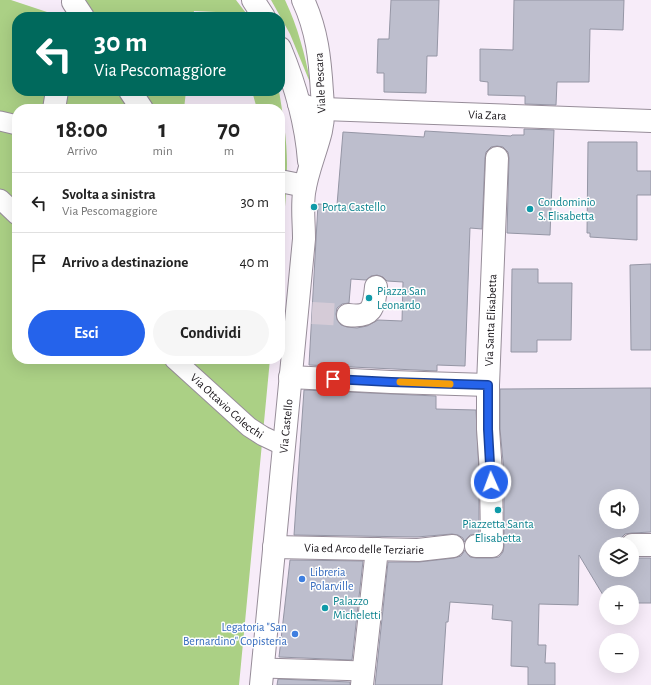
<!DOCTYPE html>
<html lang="it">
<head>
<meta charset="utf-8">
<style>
	body { margin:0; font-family:"Alegreya Sans",sans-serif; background:#f6f6f6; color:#222; height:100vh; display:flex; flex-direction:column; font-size:15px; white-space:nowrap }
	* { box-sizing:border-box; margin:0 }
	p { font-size:13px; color:#767676 }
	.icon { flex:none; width:22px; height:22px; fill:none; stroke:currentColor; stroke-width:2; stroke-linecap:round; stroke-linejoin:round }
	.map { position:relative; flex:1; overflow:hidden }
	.details { position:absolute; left:12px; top:104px; width:273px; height:260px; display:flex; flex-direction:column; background:#fff; border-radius:16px; box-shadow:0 4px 16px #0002 }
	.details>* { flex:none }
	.banner { position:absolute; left:12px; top:12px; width:273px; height:84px; border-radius:16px; box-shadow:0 4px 16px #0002; background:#00695c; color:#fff; overflow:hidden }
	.tools { position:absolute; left:599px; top:489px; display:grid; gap:8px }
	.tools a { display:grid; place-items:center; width:40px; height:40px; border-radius:50%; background:#fff; box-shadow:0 4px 16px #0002; font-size:20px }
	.pin { position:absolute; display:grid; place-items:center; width:34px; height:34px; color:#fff; margin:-17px; border-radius:8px; box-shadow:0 2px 6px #0006 }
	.me { position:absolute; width:44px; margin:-22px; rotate:358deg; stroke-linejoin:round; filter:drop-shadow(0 0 3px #0008) }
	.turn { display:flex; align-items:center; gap:14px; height:84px; padding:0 16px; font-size:18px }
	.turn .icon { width:52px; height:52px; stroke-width:2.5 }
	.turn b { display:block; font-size:28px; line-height:34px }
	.eta { display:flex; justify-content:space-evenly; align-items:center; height:68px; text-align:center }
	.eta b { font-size:24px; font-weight:700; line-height:28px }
	.action { display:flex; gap:8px; margin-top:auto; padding:8px 16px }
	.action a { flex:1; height:46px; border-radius:24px; background:#2563eb; color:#fff; font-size:16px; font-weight:700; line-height:46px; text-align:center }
	.action a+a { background:#f6f6f6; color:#222 }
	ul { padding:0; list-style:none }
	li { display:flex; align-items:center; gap:12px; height:60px; padding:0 16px; border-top:1px solid #e0e0e0 }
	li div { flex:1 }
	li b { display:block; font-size:15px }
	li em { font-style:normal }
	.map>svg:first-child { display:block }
</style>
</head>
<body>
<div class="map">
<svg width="651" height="685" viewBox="0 0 651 685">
	<rect width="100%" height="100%" fill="#f7ecf9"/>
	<path fill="#abd085" d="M0,0h11l51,17 12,-17h162l13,17h-29l-4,-5 -22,-1 -1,6h-176v74h169l-2,18h-167v250h253l-31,326h-239z
		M271,0h14c13,27 20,55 26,85l-21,-51z
		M252,91h27c4,24 8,49 8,73 0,32 -4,63 -7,95v-150h-23z"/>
	<path fill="#bdbecd" stroke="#9596a5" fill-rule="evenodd" d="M391,0h48l-2,56h-10l-1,37 -42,-1v-19h-7l1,-34h11z
		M514,0h110l-1,30 -33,-1 -1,53h-32l-1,23 -31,-1v-8l-37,-1v-13l-8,-1v-32l33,1z
		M524,129l30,1 -4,105 -43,-2 2,-75 -1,-6 -5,-5 -6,-1 -6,1 -5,5 -1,6 -3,71 -12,-1 -5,138 -28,-1v6l-128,-6 9,-161 19,1 6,-73 81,5 1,-6 86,5 1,-1h12zM377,275l6,2 4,4 16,1 -1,39 -24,-1 -11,6 -10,2 -10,-1 -6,-2 -4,-5 -1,-6 1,-6 5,-4 7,-1 2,-24 15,1 5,-4z
		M588,142h49v29h14v24h-14v45l-47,-3v-4h-3z
		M651,264v86h-20l-1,-85z
		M512,269h26v14h34l-1,57h-34v12h-26z
		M651,388v144l-19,1 -7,1 -4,4 -1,6h-14v26h26v-12h19v45h-19v-11h-26v8l-27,-45 -1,50 -39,-1 -1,41h8l-1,18h10v22h-27v-18l-17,-1 1,-45 -20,-2 1,-14 -43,-3 -2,20h-2l-4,63h-67l13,-123h31l35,-4 7,-2 4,-6 5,7 6,1h16l7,-1 4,-5 1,-6v-74l-4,-43v-40zM606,496h26v26h-26z
		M304,390l132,6v13l40,1 3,63v61l-9,1 -6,7 -1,-4 -5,-3 -6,-1 -35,3 -123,-2z
		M290,560l73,1 -11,99 -73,-3z
		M278,679l72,3v3h-73z"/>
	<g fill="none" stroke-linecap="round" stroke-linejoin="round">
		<path stroke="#d5cbd7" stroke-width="22" stroke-dasharray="22 11" stroke-linecap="butt" d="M312,313l36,2"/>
		<g stroke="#978d99" stroke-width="21">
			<g id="pedestrian">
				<path d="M0,121l17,4"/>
				<path d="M0,199l17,16"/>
				<path id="s1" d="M174,359l75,68 14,9 21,10"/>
				<path d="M263,668l101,3"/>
			</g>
		</g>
		<g stroke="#978d99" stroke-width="24">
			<g id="minor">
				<path d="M253,0l11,17"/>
				<path d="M73,2l10,15"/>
				<path d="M280,48c15,36 26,74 29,113"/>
				<path d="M130,91l12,18"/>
				<path id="s2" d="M299,104l12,4 12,1 328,12"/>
				<path d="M54,109l3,-18"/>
				<path d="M280,181l25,5"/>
				<path d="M348,315c24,3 26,-7 28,-28"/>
				<path d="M290,377l101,5 97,3"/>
				<path d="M632,545h19"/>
				<path id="s3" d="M476,546h16l-1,-74 -3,-43v-44l9,-227"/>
				<path id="s4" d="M274,547l144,3 35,-4"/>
				<path id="s5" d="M261,685l43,-446c0,-16 -2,-31 0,-46 3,-22 12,-41 17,-62 3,-13 2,-26 1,-39 -2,-33 -5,-62 -19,-92"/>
				<path d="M362,685l15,-136"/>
			</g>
		</g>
		<use href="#pedestrian" stroke="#fff" stroke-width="19"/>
		<use href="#minor" stroke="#fff" stroke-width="22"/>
	</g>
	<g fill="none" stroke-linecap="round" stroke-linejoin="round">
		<g stroke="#184099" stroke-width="10">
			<path id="route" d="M333,379l58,3 97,3v44l3,53"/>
		</g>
		<use href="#route" stroke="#2563eb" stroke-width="7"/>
		<path stroke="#f59e0b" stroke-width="7" d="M400,382l50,2"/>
	</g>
	<g fill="#0f9aa8" stroke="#fefefe" stroke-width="1.5">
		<circle cx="314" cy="207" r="4"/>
		<circle cx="530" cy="209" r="4"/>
		<circle cx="369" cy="298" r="4"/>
		<circle cx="498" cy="510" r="4"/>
		<circle cx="325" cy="608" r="4"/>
	</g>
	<g fill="#3f7fe0" stroke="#fefefe" stroke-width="1.5">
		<circle cx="302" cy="579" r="4"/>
		<circle cx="295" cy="634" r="4"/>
	</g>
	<g text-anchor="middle" stroke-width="3" stroke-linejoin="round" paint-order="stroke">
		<g font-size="12" fill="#151116" stroke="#fefefe">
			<text transform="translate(320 83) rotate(-93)" y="4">Viale Pescara</text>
			<text dy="4" stroke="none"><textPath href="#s2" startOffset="189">Via Zara</textPath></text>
			<text dy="4" stroke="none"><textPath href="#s3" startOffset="242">Via Santa Elisabetta</textPath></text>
			<text dy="4" stroke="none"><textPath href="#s1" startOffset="71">Via Ottavio Colecchi</textPath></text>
			<text dy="4" stroke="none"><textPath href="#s5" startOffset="260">Via Castello</textPath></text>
			<text dy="4" stroke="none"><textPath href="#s4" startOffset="90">Via ed Arco delle Terziarie</textPath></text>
		</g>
		<g font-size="12" fill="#0d838f" stroke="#fefefe" text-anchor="start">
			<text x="538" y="206">Condominio<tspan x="538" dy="14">S. Elisabetta</tspan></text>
			<text x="322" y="211">Porta Castello</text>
			<text x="377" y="295">Piazza San<tspan x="377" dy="14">Leonardo</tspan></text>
			<text x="498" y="528" text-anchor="middle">Piazzetta Santa<tspan x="498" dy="14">Elisabetta</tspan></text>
			<text x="333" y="605">Palazzo<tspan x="333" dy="14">Micheletti</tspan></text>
		</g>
		<g font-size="12" fill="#366cbe" stroke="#fefefe" text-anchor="start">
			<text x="310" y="576">Libreria<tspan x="310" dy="14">Polarville</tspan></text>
			<text x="287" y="631" text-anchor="end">Legatoria "San<tspan x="287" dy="14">Bernardino" Copisteria</tspan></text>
		</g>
	</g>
</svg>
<div class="tools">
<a><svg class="icon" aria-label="sound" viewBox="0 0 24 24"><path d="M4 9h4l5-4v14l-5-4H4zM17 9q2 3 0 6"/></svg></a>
<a><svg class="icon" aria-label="layers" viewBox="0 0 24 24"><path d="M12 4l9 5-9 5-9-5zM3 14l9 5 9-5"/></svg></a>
<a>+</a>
<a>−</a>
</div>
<div class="pin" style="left:333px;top:379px;background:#d93025"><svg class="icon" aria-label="arrive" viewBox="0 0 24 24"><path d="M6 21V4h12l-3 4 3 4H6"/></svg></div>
<svg class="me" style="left:491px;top:482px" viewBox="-20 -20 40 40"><circle r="17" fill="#2563eb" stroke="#fff" stroke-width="3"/><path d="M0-11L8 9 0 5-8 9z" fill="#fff"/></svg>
<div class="banner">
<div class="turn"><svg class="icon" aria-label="left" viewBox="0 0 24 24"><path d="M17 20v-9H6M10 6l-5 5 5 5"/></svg><div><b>30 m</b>Via Pescomaggiore</div></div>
</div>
<section class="details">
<div class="eta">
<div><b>18:00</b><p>Arrivo</p></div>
<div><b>1</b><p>min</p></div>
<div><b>70</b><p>m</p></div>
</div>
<ul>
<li><svg class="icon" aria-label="left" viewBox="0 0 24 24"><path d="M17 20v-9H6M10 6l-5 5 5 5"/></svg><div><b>Svolta a sinistra</b><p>Via Pescomaggiore</p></div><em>30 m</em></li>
<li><svg class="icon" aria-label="arrive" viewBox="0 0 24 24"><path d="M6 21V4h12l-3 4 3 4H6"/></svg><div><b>Arrivo a destinazione</b></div><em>40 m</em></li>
</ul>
<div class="action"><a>Esci</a><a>Condividi</a></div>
</section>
</div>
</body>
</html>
